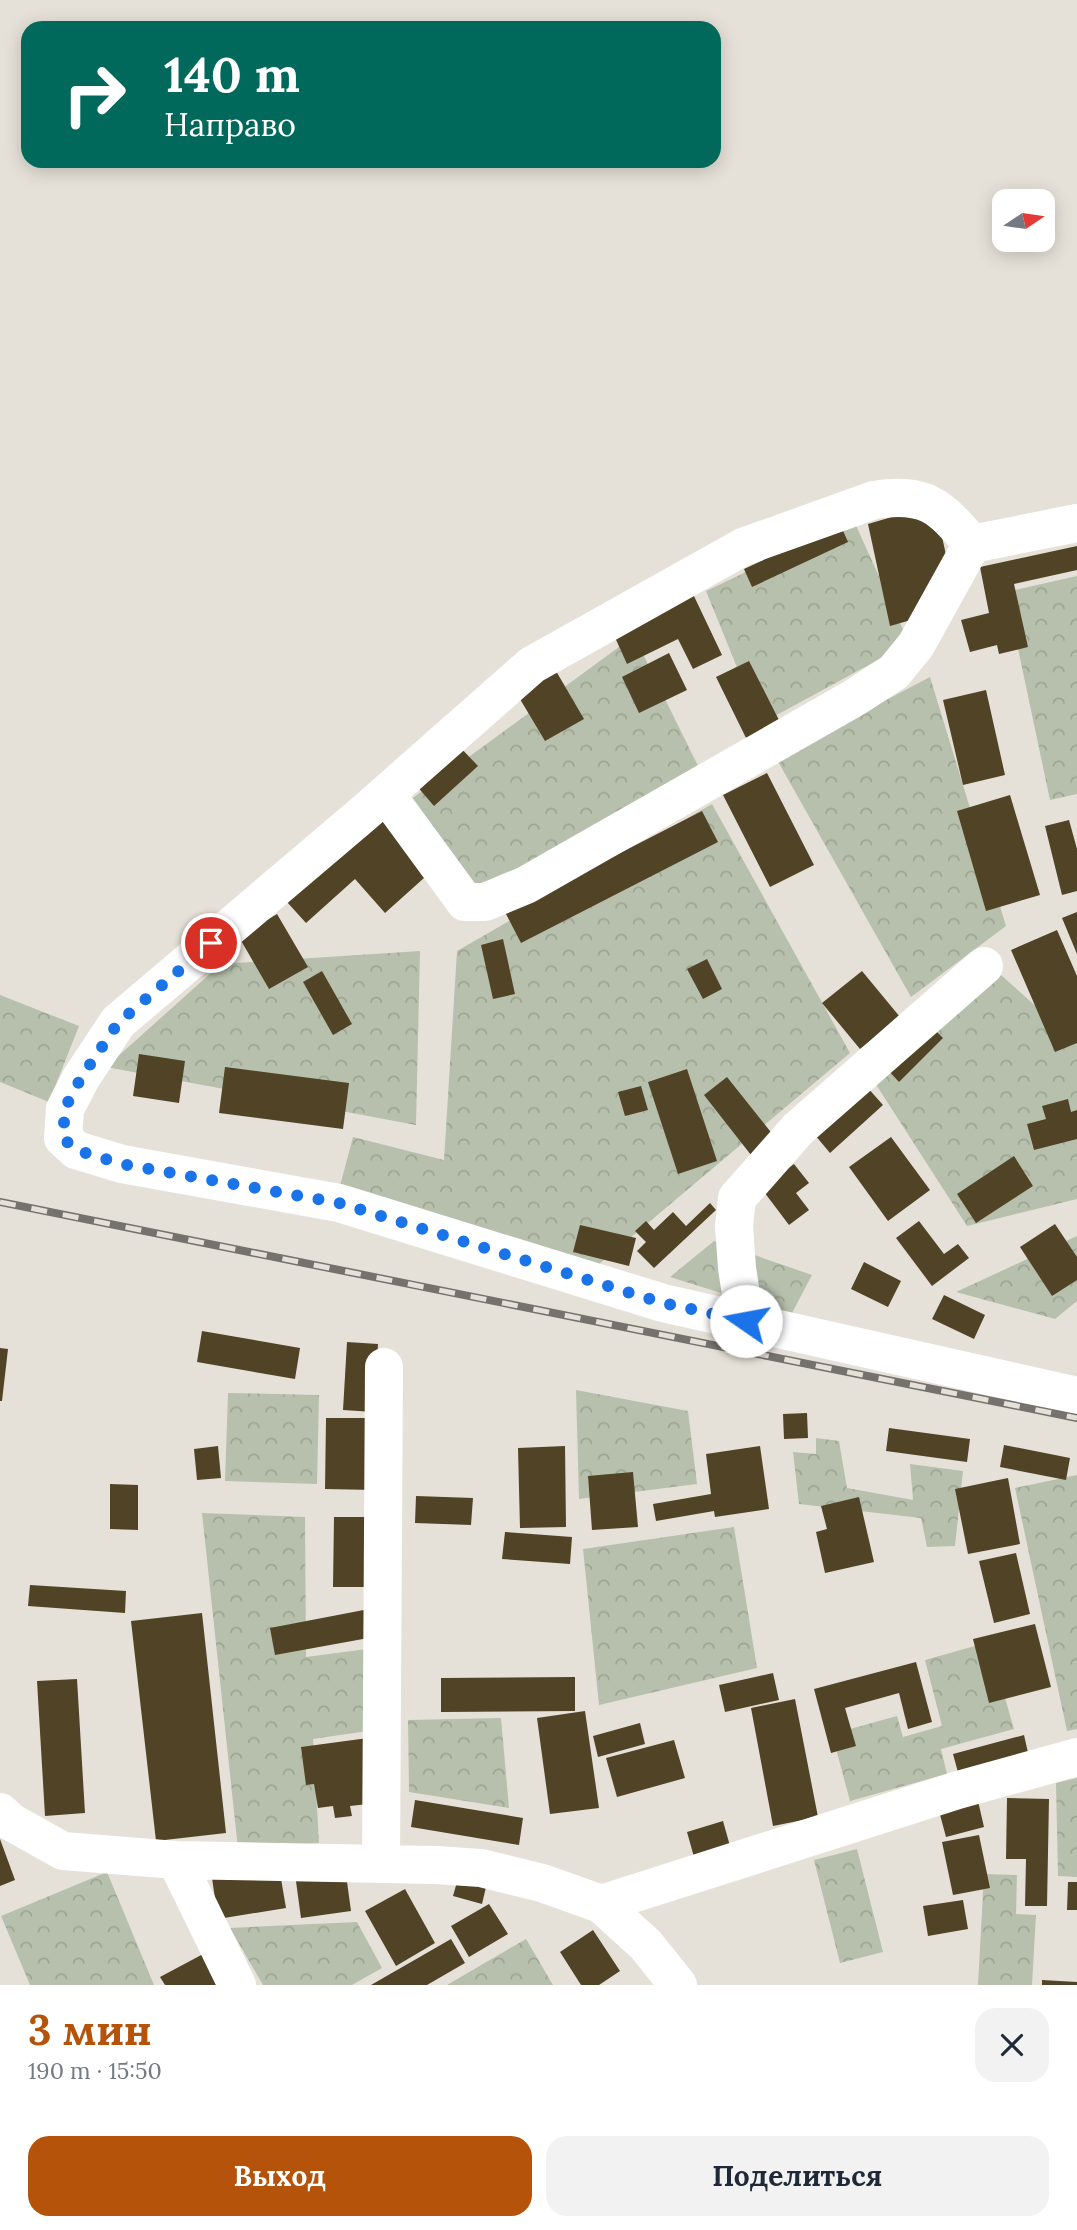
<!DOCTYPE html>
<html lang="ru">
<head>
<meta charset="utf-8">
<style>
	body { margin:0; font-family:Lora,serif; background:#f2f2f3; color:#1f2937; height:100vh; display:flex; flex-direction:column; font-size:26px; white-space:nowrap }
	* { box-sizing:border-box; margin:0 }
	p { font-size:23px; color:#747a83 }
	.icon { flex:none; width:38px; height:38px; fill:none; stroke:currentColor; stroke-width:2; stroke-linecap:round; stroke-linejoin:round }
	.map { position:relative; height:1985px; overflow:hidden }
	.side { display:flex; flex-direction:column; background:#fff; flex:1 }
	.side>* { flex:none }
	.top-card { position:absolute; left:21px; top:21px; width:700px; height:147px; border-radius:21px; box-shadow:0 4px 18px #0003; background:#00695c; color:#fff; overflow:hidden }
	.needle { width:46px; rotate:77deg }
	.fabs { position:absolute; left:992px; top:189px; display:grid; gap:14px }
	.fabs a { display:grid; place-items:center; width:63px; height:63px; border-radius:14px; background:#fff; box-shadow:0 4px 18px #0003; font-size:35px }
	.pin { position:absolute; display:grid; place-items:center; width:60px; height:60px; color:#fff; margin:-30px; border:4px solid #fff; border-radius:50%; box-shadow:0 2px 7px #0007 }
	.me { position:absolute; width:77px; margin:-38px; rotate:282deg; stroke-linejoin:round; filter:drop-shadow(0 0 5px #0008) }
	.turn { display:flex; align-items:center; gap:24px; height:147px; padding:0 28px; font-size:32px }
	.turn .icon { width:91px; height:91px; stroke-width:2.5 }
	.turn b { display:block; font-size:49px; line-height:60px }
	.round { display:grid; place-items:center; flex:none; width:74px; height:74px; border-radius:21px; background:#f2f2f3 }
	.overview { display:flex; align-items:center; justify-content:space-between; height:119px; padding:0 28px }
	h1 { font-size:42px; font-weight:700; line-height:52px; color:#b45309 }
	.button { display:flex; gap:14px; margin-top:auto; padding:14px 28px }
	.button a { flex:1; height:80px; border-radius:21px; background:#b45309; color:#fff; font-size:28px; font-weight:700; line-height:80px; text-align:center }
	.button a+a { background:#f2f2f3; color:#1f2937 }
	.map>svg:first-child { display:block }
</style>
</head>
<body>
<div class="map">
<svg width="1077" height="1985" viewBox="0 0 1077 1985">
	<defs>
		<pattern id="forest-crowns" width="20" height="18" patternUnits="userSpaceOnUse" patternTransform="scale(1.75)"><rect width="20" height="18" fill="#b7c0ac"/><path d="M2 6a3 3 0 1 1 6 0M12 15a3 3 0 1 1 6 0" fill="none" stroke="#9da593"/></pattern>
	</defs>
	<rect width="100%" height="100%" fill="#e6e1d8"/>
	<path fill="url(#forest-crowns)" d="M854,521l55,122 -149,81 -54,-133z
		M1077,576v218l-27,6 -44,-208z
		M634,636l66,134 -218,124 -72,-94z
		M930,677l76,249 -95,71 -135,-239z
		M712,804l138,249 -258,217 -252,-84 13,-49 91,23 13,-209z
		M420,951l-4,174 -310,-58 115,-103z
		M1001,975l76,68v156l-110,27 -92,-143z
		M0,995l79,31 -30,76 -49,-20z
		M1077,1236v65l-22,18 -99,-27z
		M714,1241l98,34 -21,40 -121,-38z
		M576,1390l112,21 9,73 -118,15z
		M228,1393l91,2 -2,89 -92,-3z
		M816,1438l23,3 8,47 66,12 -3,-36 53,7 -8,75 -28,1 -6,-29 -122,-14 -6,-52 23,2z
		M1077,1475v254l-10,2 -52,-243z
		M202,1513l103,4 1,140 61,-8 1,82 -55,8 6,104 -81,6z
		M734,1527l23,141 -158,37 -16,-156z
		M982,1644l21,47 11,38 -73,20 6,25 -97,27 -18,-67 65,-18 6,21 39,-11 -17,-66z
		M501,1718l8,90 -100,-16 -1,-72z
		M1077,1778v99l-19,-1 -2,-93z
		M857,1849l26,103 -43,11 -26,-103z
		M107,1872l47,113h-124l-29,-69z
		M984,1874l33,1 -1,39 20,1 -4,70h-54z
		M357,1922l25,46 -30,17h-89l-33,-57z
		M526,1939l27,46h-106z"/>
	<path fill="#514325" d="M919,509l19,9 8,37 -14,59 -42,12 -22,-102z
		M840,524l8,18 -96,45 -8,-18z
		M1077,546v24l-63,14 14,63 -29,7 -2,-9 -27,7 -9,-32 28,-7 -9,-46z
		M693,594l29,61 -29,14 -15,-30 -51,25 -14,-31z
		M669,653l18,37 -48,23 -17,-36z
		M749,661l34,67 -34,16 -33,-67z
		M556,671l28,48 -39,22 -28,-47z
		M986,690l19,85 -42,10 -20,-85z
		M458,745l20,21 -44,40 -19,-22z
		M767,773l47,92 -44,22 -47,-92z
		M1010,795l30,100 -54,16 -29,-100z
		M702,811l16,31 -197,101 -16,-31z
		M386,815l48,54 -49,44 -30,-34 -49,44 -19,-21z
		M1069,820l8,29v42l-15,4 -17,-69z
		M1077,912v42l-15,-36z
		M277,914l31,53 -39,22 -30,-52z
		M1057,930l20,46v67l-22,9 -44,-102z
		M503,939l12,55 -22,5 -12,-54z
		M707,959l15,30 -19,10 -16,-30z
		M322,971l30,53 -19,11 -30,-53z
		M862,971l38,46 -40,32 -38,-46z
		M930,1025l13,13 -44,44 -13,-14z
		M139,1054l46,7 -6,42 -46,-7z
		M225,1067l124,16 -6,46 -124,-16z
		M687,1069l30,92 -39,13 -30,-92z
		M727,1077l47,59 -23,19 -47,-60z
		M641,1086l7,24 -23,6 -7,-24z
		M867,1087l16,18 -53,48 -15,-18z
		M1068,1099l3,13 6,-2v29l-43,11 -7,-26 19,-5 -4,-13z
		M891,1137l39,53 -42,31 -39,-54z
		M1014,1156l19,30 -57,37 -19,-29z
		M794,1164l15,19 -13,10 13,17 -20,15 -28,-37z
		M710,1203l6,7 -62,58 -17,-17 9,-9 -11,-11 11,-10 8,9 19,-18 13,14z
		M919,1221l25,33 14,-10 11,14 -37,28 -36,-48z
		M1055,1224l22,33v23l-25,16 -32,-49z
		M580,1225l56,13 -7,28 -56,-14z
		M864,1262l37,19 -13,26 -37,-18z
		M944,1295l41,20 -11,24 -42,-20z
		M202,1331l98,17 -5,31 -98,-17z
		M347,1342l31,2 -4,68 -31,-2z
		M0,1348l8,1 -6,52h-2z
		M807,1413l1,25 -24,1 -1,-25z
		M326,1418h49l-1,72 -49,-1z
		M889,1428l81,11 -3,23 -81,-11z
		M1004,1445l66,13 -4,22 -66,-13z
		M218,1446l3,32 -24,2 -3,-31z
		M565,1446l1,81 -46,1 -2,-80z
		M760,1446l9,63 -54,8 -1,-6 -58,10 -3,-17 58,-10 -5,-40z
		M633,1472l5,55 -46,3 -4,-54z
		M1008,1478l12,66 -52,10 -13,-65z
		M110,1484l28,1v45l-28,-1z
		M416,1496l57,2 -2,27 -56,-2z
		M859,1497l15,65 -49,11 -9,-41 11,-3 -6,-23z
		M334,1517h45l1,70h-47z
		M505,1532l67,5 -2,27 -68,-5z
		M1016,1553l14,61 -36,9 -15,-62z
		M30,1585l96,6 -1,22 -97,-7z
		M369,1609l5,28 -99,18 -5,-27z
		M202,1613l24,220 -70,8 -25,-220z
		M1035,1624l16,63 -62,16 -16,-64z
		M916,1662l16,60 -24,7 -9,-36 -54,15 11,38 -25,7 -17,-64z
		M773,1673l6,27 -54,12 -6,-27z
		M575,1677v34l-134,1v-34z
		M77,1679l8,134 -40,3 -8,-135z
		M795,1699l23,118 -45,9 -22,-118z
		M585,1711l14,97 -49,6 -13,-96z
		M640,1723l5,21 -47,13 -5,-21z
		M1024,1735l5,22 -70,19 -6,-22z
		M368,1738v66l-18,2 2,10 -17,2 -2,-12 -15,2 -4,-24 -8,1 -5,-38z
		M674,1740l11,38 -68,19 -11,-39z
		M1007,1798l42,1 -2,107h-22l1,-47h-20z
		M415,1800l108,18 -4,27 -108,-18z
		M978,1801l6,26 -38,10 -7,-26z
		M723,1821l7,25 -36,11 -7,-25z
		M979,1835l11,53 -37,7 -11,-53z
		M0,1839l15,41 -15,6z
		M279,1867l7,41 -68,11 -6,-41z
		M345,1867l6,44 -50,7 -6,-44z
		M459,1875l28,8 -5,21 -29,-8z
		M1068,1882h9v28h-10z
		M405,1889l30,54 -39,23 -31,-55z
		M963,1900l5,29 -40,7 -5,-30z
		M489,1904l19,30 -39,23 -18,-31z
		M593,1930l27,41 -21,14h-18l-21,-33z
		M451,1939l14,24 -38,22h-56z
		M205,1953l17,32h-57l-5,-8z
		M1042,1980l35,2v3h-35z"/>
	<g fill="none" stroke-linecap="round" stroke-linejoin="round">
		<path stroke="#fff" stroke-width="38" d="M1077,523l-105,21c-32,-38 -46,-52 -98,-44l-131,47 -211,118 -169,149 -245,208 -37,56 -16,31 -2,29 13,12 46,14 217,39 324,100 414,93
			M386,794l79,108h20l41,-17 328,-187 40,-26 22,-27 56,-101
			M745,1321l-8,-53 -3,-42 3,-28 61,-69 186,-163
			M0,1812l11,10 52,29 113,9 260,5 45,3 61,15 59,21 45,41 32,40
			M176,1860l61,125
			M381,1862l3,-495
			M601,1904l357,-114 119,-33"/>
		<g stroke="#75726d" stroke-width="8">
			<path id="rail" d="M0,1202l1077,216"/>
		</g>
		<use href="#rail" stroke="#e6e1d8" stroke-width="5" stroke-dasharray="16" stroke-linecap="butt"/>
	</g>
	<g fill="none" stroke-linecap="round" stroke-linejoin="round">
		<path stroke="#1a73e8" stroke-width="12" stroke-dasharray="0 21.6" d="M211,943l-93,80 -37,55 -16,30 -2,30 13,12 46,14 217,39 324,100 83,18"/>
	</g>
</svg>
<div class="fabs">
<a><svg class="needle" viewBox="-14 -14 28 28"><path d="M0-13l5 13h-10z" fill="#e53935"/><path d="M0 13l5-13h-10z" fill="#747a83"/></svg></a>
</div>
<div class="pin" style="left:211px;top:943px;background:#d93025"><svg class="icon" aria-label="arrive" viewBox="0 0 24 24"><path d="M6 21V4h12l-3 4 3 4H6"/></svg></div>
<svg class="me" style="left:746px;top:1321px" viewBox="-20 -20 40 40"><circle r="19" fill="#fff"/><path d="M0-13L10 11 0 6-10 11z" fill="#1a73e8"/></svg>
<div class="top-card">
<div class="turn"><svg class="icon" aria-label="right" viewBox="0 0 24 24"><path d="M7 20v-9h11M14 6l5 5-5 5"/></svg><div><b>140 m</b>Направо</div></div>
</div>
</div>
<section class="side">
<div class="overview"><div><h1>3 мин</h1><p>190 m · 15:50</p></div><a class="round"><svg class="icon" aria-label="close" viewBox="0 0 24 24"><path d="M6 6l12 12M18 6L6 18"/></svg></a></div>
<div class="button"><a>Выход</a><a>Поделиться</a></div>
</section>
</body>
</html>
